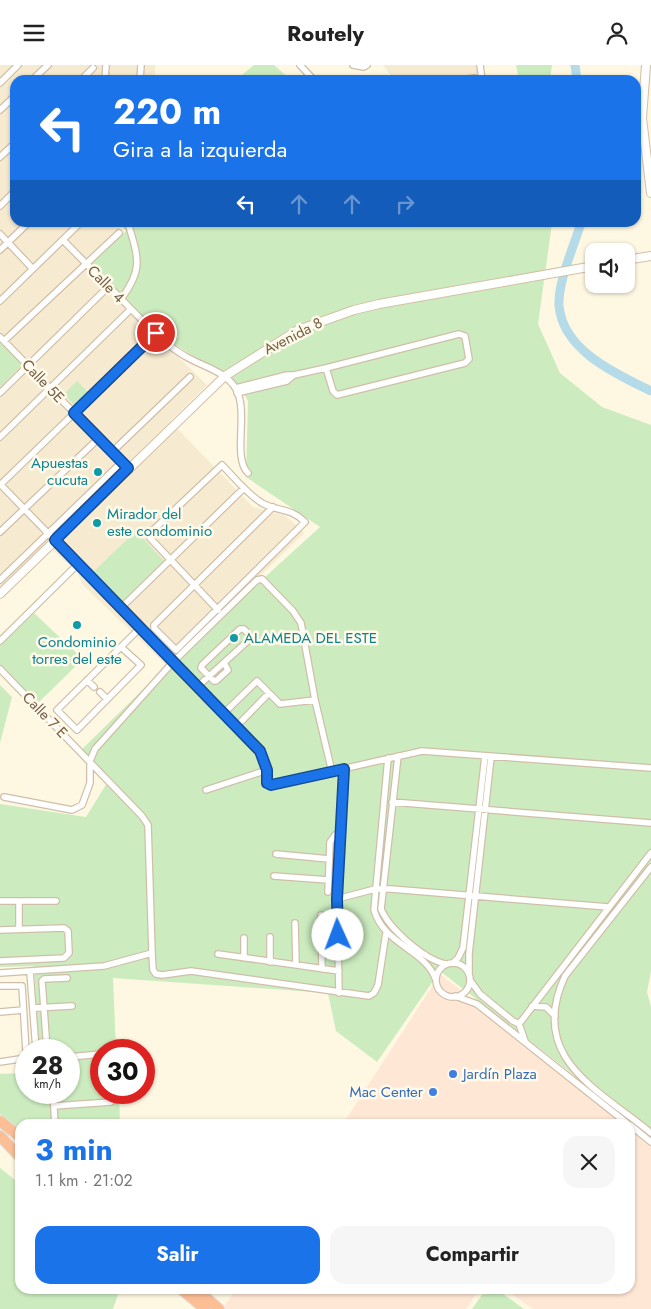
<!DOCTYPE html>
<html lang="es">
<head>
<meta charset="utf-8">
<style>
	body { margin:0; font-family:Jost,sans-serif; background:#f6f6f6; color:#222; height:100vh; display:flex; flex-direction:column; font-size:19px; white-space:nowrap }
	* { box-sizing:border-box; margin:0 }
	p { font-size:16px; color:#767676 }
	.icon { flex:none; width:28px; height:28px; fill:none; stroke:currentColor; stroke-width:2; stroke-linecap:round; stroke-linejoin:round }
	.map { position:relative; flex:1; overflow:hidden }
	.sheet { position:absolute; left:15px; top:1054px; width:620px; height:175px; display:flex; flex-direction:column; background:#fff; border-radius:15px; box-shadow:0 1px 4px #0004 }
	.sheet>* { flex:none }
	.guide { position:absolute; left:10px; top:10px; width:631px; height:152px; border-radius:15px; box-shadow:0 1px 4px #0004; background:#1a73e8; color:#fff; overflow:hidden }
	.fabs { position:absolute; left:585px; top:178px; display:grid; gap:10px }
	.fabs a { display:grid; place-items:center; width:50px; height:50px; border-radius:10px; background:#fff; box-shadow:0 1px 4px #0004; font-size:25px }
	.speed { position:absolute; left:15px; top:974px; display:flex; gap:10px; font-size:25px; font-weight:700; text-align:center }
	.speed>* { display:grid; place-content:center; width:65px; height:65px; border-radius:50%; background:#fff; box-shadow:0 1px 4px #0004; line-height:1 }
	.speed small { font-size:12px; font-weight:400 }
	.speed .limit { border:8px solid #d22; background:#fff; color:#111 }
	.pin { position:absolute; display:grid; place-items:center; width:42px; height:42px; color:#fff; margin:-21px; border:2px solid #fff; border-radius:50%; box-shadow:0 1px 5px #0007 }
	.me { position:absolute; width:55px; margin:-28px; rotate:358deg; stroke-linejoin:round; filter:drop-shadow(0 0 4px #0008) }
	.turn { display:flex; align-items:center; gap:18px; height:105px; padding:0 20px; font-size:22px }
	.turn .icon { width:65px; height:65px; stroke-width:2.5 }
	.turn b { display:block; font-size:35px; line-height:42px }
	.lanes { display:flex; align-items:center; height:48px; padding:0 20px; background:#0003; justify-content:center; gap:25px; direction:ltr }
	.lanes .off { opacity:.35 }
	.round { display:grid; place-items:center; flex:none; width:52px; height:52px; border-radius:15px; background:#f6f6f6 }
	.overview { display:flex; align-items:center; justify-content:space-between; height:85px; padding:0 20px }
	h1 { font-size:30px; font-weight:700; line-height:38px; color:#1a73e8 }
	.button { display:flex; gap:10px; margin-top:auto; padding:10px 20px }
	.button a { flex:1; height:58px; border-radius:15px; background:#1a73e8; color:#fff; font-size:20px; font-weight:700; line-height:58px; text-align:center }
	.button a+a { background:#f6f6f6; color:#222 }
	header { display:flex; justify-content:space-between; align-items:center; height:65px; padding:0 20px; background:#fff; font-size:22px; font-weight:700 }
	.map>svg:first-child { display:block }
</style>
</head>
<body>
<header><svg class="icon" aria-label="menu" viewBox="0 0 24 24"><path d="M4 6h16M4 12h16M4 18h16"/></svg>Routely<svg class="icon" aria-label="person" viewBox="0 0 24 24"><circle cx="12" cy="8" r="4"/><path d="M4 21q1-7 8-7t8 7"/></svg></header>
<div class="map">
<svg width="651" height="1244" viewBox="0 0 651 1244">
	<rect width="100%" height="100%" fill="#fef7e2"/>
	<path fill="#f6ead0" d="M0,0h155v15h-140v143h100l6,5 -38,36 124,121 -37,36 83,86 33,9 18,17 -137,133 -85,-82 -4,-11 -26,-24 -52,50z
		M383,0h98l3,15h-90z"/>
	<path fill="#ffe7d5" d="M440,909l211,164v171h-118l-28,-20h125v-165h-287z
		M236,1224h244l-14,20h-240l-2,-2z"/>
	<path fill="#ccecc0" d="M254,0h20l17,15h-55z
		M516,0h36l-2,15h-31z
		M119,158h433l-14,101 22,49 42,34 49,18v546l-4,21 4,15v128l-211,-164 -63,91 -41,-31 -8,-38 -215,-15 3,72h-15v43h18l1,31h-100v5l-20,-15v-40l26,-1v20h43v-43h-30l-5,-84 -34,1v-163l86,13 21,-34 -29,-30 89,-87 153,-139 -74,-50 2,-76 -9,-16 -82,-52 -66,-70 35,-32z
		M0,277l23,22 -23,23z
		M77,316l12,12 -14,13 -11,-12z
		M136,466l29,31 -44,43 -29,-32z
		M34,548l49,46 -46,45 -37,-39v-20z
		M0,620l12,12 -12,46z
		M0,1103l20,16v105h100l-7,20h-113z
		M486,1224h10l28,20h-52z"/>
	<g fill="none" stroke-linecap="round" stroke-linejoin="round">
		<path stroke="#b5dae8" stroke-width="9" d="M575,0l2,15
			M581,158c-7,23 -23,58 -22,82 3,45 57,69 92,86"/>
		<g stroke="#d0bfa8" stroke-width="8">
			<path id="street" d="M300,0l12,13
				M353,0l11,2 3,-2
				M480,0l2,15
				M32,15l16,-15
				M81,15l12,-12
				M105,15l1,-15
				M140,15l1,-15
				M459,15l23,-3
				M0,18l18,-18
				M0,45l15,-14
				M0,92l15,-14
				M0,141l15,-15
				M0,169l33,35
				M63,175c22,23 45,45 67,68 17,17 34,36 55,48 16,10 41,15 51,33 13,23 -4,68 12,84
				M0,185l28,-27
				M121,234c23,-30 17,-42 7,-76
				M0,236l80,-78
				M0,272l128,131
				M4,276l115,-108
				M236,323l51,-13h7l32,-7 133,-34 6,2 4,23 -4,4 -128,32 -4,-4 -7,-23
				M0,328l109,-107
				M237,328l50,-12 7,-6
				M0,372l131,-128
				M112,387l78,-75
				M0,419l260,267 7,19v13l4,2 151,-34 229,17
				M0,420l156,-151
				M0,467l99,-94
				M0,515l122,-118
				M121,543l123,-120
				M218,545l-68,-72 -1,-4 73,-69c12,12 25,29 40,38 16,9 28,4 43,19l-128,127 -1,1 -22,-22v-3l119,-118
				M0,576l78,-77
				M121,582l20,18 -64,65 -20,-20 83,-82
				M0,604l142,147 6,9 4,128 1,17 3,4 6,1 29,-4 178,25 5,-3 4,-8 8,-52
				M87,615l7,7
				M197,622l53,-48 1,-2 -7,-8h-4l-38,36 -1,3 13,13h2l12,-11 -4,-7
				M100,627l7,7
				M315,635l17,72
				M236,662l33,-34
				M398,691l-17,153c8,20 44,51 65,55
				M388,693l-14,152c10,35 51,39 62,70
				M206,725l61,-20
				M4,732l68,13 10,-5 8,-22v-22l5,-12 78,-87 84,-82 5,-1 31,32 8,12 14,77 -35,4 -23,-23 -34,33
				M392,737l259,21
				M276,789l53,5
				M651,802l-86,109c-38,82 33,113 86,157
				M274,811l54,4
				M328,827l2,-50 5,-7h5
				M337,834l38,-10h16l217,18
				M0,836h56
				M19,836v28
				M321,850l1,54
				M295,858l1,42
				M0,865l64,-2 4,3 1,22 -5,5 -64,3
				M270,872v25
				M218,889l121,17
				M244,893v-20
				M453,898l5,-5 5,-10 22,-192
				M436 915a17 17 0 1 1 34 0a17 17 0 1 1-34 0Z
				M30,907l6,78
				M0,908l104,-7 48,-13
				M469,910v-21l22,-197
				M470,915l10,14 33,27 6,3
				M0,921h22l4,65
				M339,928l-2,-94 7,-130
				M455,931l22,8 151,120
				M532,941l14,1 9,9
				M33,943l39,-2
				M0,947l23,-2
				M525,976l-6,-17 132,-171
				M47,985l-5,-69 2,-2 23,-1
				M69,992l32,-3
				M0,997l26,-4
				M53,1028l2,31
				M54,1041l57,-4
				M630,1060l21,17"/>
		</g>
		<g stroke="#d3c0a5" stroke-width="10">
			<path id="secondary" d="M646,0l-4,53 9,75
				M626,195l25,-4
				M0,529l225,-218 73,-46 56,-20 25,-6 215,-38"/>
		</g>
		<g stroke="#e1dcd7" stroke-width="12">
			<path id="highway" d="M0,1056l20,16
				M0,1071l20,21
				M181,1224l24,20
				M196,1224l23,20"/>
		</g>
		<use href="#street" stroke="#fff" stroke-width="5.5"/>
		<use href="#secondary" stroke="#fff" stroke-width="8"/>
		<use href="#highway" stroke="#fcbe95" stroke-width="10"/>
	</g>
	<g fill="none" stroke-linecap="round" stroke-linejoin="round">
		<g stroke="#114b97" stroke-width="12">
			<path id="route" d="M156,268l-82,80 54,55 -73,72 205,211 7,19v13l4,2 73,-16 -7,130 1,36"/>
		</g>
		<use href="#route" stroke="#1a73e8" stroke-width="9"/>
	</g>
	<g fill="#0f9aa8" stroke="#fffaea" stroke-width="2">
		<circle cx="98" cy="407" r="5"/>
		<circle cx="97" cy="458" r="5"/>
		<circle cx="77" cy="560" r="5"/>
		<circle cx="234" cy="573" r="5"/>
	</g>
	<g fill="#3f7fe0" stroke="#fffaea" stroke-width="2">
		<circle cx="453" cy="1009" r="5"/>
		<circle cx="433" cy="1027" r="5"/>
	</g>
	<g text-anchor="middle" stroke-width="5" stroke-linejoin="round" paint-order="stroke">
		<g font-size="15" fill="#775f47" stroke="#fffaea">
			<text transform="translate(106 219) rotate(45)" y="5">Calle 4</text>
			<text transform="translate(293 271) rotate(-27)" y="5">Avenida 8</text>
			<text transform="translate(43 316) rotate(46)" y="5">Calle 5E</text>
			<text transform="translate(45 650) rotate(46)" y="5">Calle 7 E</text>
		</g>
		<g font-size="15" fill="#0d838f" stroke="#fffaea" text-anchor="start">
			<text x="88" y="403" text-anchor="end">Apuestas<tspan x="88" dy="17">cucuta</tspan></text>
			<text x="107" y="454">Mirador del<tspan x="107" dy="17">este condominio</tspan></text>
			<text x="244" y="578">ALAMEDA DEL ESTE</text>
			<text x="77" y="582" text-anchor="middle">Condominio<tspan x="77" dy="17">torres del este</tspan></text>
		</g>
		<g font-size="15" fill="#366cbe" stroke="#fffaea" text-anchor="start">
			<text x="463" y="1014">Jardín Plaza</text>
			<text x="423" y="1032" text-anchor="end">Mac Center</text>
		</g>
	</g>
</svg>
<div class="fabs">
<a><svg class="icon" aria-label="sound" viewBox="0 0 24 24"><path d="M4 9h4l5-4v14l-5-4H4zM17 9q2 3 0 6"/></svg></a>
</div>
<div class="speed"><div>28<small>km/h</small></div><div class="limit">30</div></div>
<div class="pin" style="left:156px;top:268px;background:#d93025"><svg class="icon" aria-label="arrive" viewBox="0 0 24 24"><path d="M6 21V4h12l-3 4 3 4H6"/></svg></div>
<svg class="me" style="left:338px;top:870px" viewBox="-20 -20 40 40"><circle r="19" fill="#fff"/><path d="M0-13L10 11 0 6-10 11z" fill="#1a73e8"/></svg>
<div class="guide">
<div class="turn"><svg class="icon" aria-label="left" viewBox="0 0 24 24"><path d="M17 20v-9H6M10 6l-5 5 5 5"/></svg><div><b>220 m</b>Gira a la izquierda</div></div>
<div class="lanes"><svg class="icon" aria-label="left" viewBox="0 0 24 24"><path d="M17 20v-9H6M10 6l-5 5 5 5"/></svg><svg class="icon off" aria-label="ahead" viewBox="0 0 24 24"><path d="M12 20V5M6 11l6-6 6 6"/></svg><svg class="icon off" aria-label="ahead" viewBox="0 0 24 24"><path d="M12 20V5M6 11l6-6 6 6"/></svg><svg class="icon off" aria-label="right" viewBox="0 0 24 24"><path d="M7 20v-9h11M14 6l5 5-5 5"/></svg></div>
</div>
<section class="sheet">
<div class="overview"><div><h1>3 min</h1><p>1.1 km · 21:02</p></div><a class="round"><svg class="icon" aria-label="close" viewBox="0 0 24 24"><path d="M6 6l12 12M18 6L6 18"/></svg></a></div>
<div class="button"><a>Salir</a><a>Compartir</a></div>
</section>
</div>
</body>
</html>
